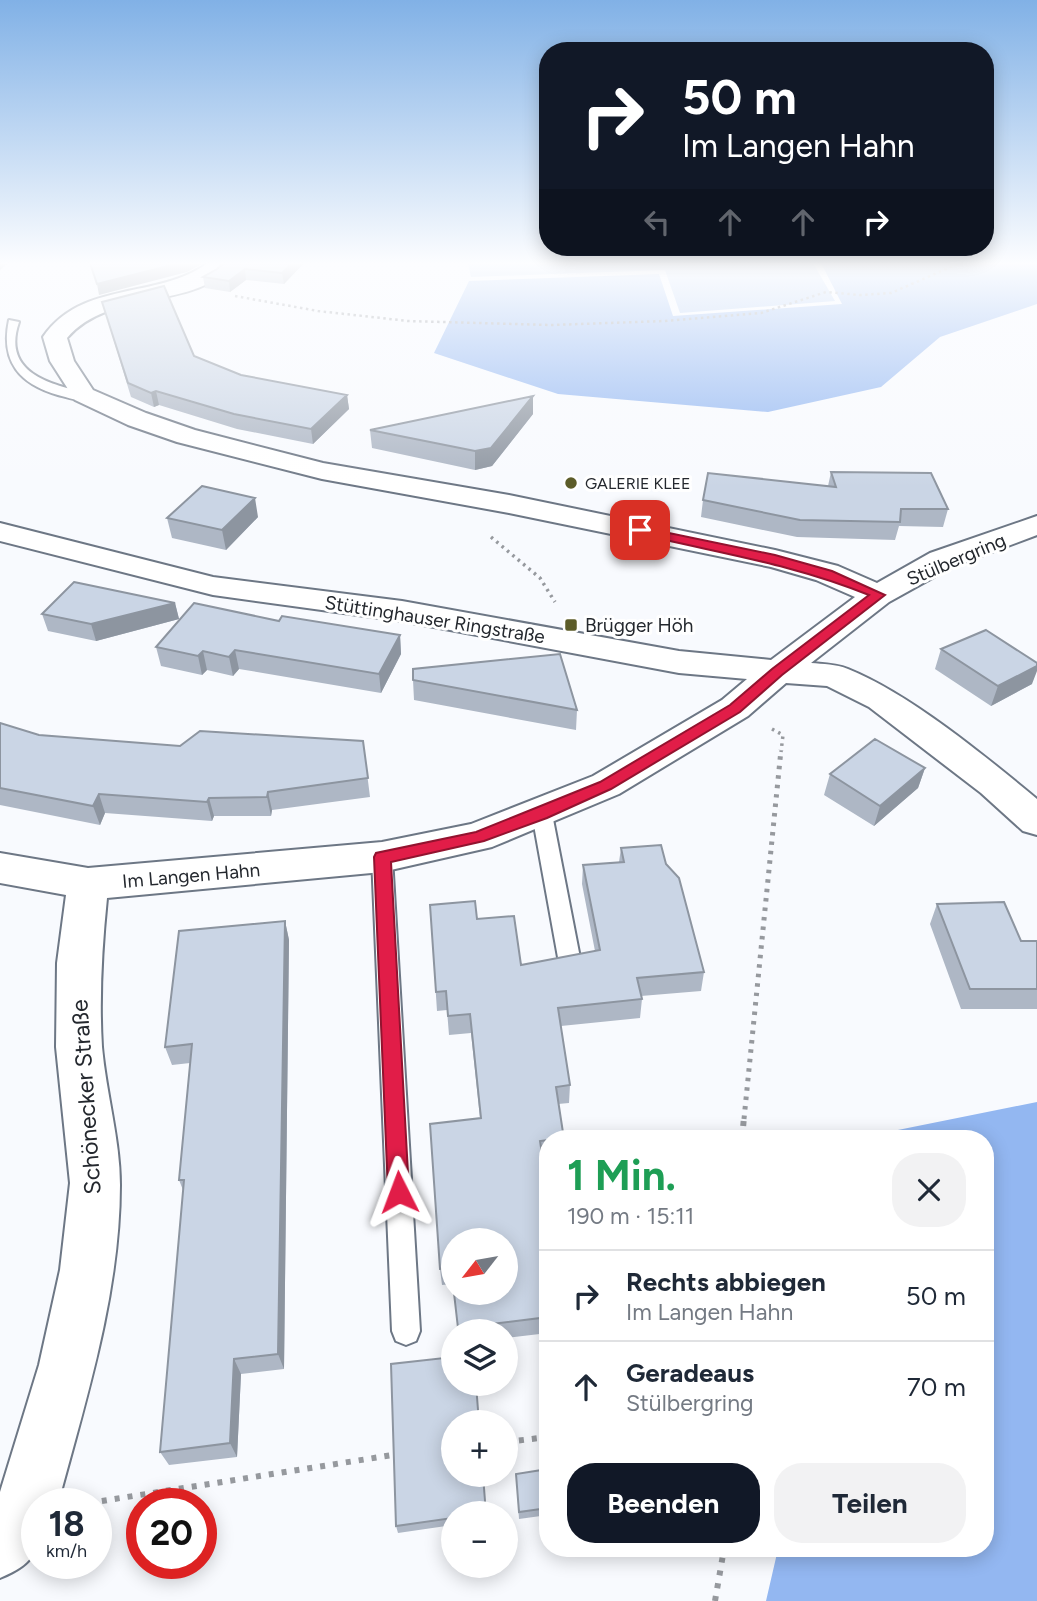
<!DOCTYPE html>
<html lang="de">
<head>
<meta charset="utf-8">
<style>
	body { margin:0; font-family:Figtree,sans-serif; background:#f2f2f3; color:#1f2937; height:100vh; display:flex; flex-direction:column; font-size:26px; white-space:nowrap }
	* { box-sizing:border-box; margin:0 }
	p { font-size:23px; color:#747a83 }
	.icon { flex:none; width:38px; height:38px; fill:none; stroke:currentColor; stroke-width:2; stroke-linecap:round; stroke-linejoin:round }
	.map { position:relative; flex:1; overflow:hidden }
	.side { position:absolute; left:539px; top:1130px; width:455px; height:427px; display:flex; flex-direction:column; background:#fff; border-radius:28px; box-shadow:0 4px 18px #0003 }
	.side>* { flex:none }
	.guide { position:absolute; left:539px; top:42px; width:455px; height:214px; border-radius:28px; box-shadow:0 4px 18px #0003; background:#111827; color:#fff; overflow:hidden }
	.needle { width:46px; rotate:239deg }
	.controls { position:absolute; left:441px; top:1228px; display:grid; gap:14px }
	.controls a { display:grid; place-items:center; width:77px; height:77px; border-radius:50%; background:#fff; box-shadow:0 4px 18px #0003; font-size:35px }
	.speed { position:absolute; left:21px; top:1488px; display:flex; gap:14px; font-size:35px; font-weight:700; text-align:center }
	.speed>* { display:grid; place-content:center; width:91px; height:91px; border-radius:50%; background:#fff; box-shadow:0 4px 18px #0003; line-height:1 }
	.speed small { font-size:18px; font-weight:400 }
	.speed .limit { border:10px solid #d22; background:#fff; color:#111 }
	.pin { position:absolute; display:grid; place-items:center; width:60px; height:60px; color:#fff; margin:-30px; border-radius:14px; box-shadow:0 4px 10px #0006 }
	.me { position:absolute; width:77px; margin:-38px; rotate:357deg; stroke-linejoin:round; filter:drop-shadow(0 0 5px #0008) }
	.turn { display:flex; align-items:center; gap:24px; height:147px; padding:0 28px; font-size:32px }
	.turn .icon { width:91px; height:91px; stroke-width:2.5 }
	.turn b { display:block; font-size:49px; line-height:60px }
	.lanes { display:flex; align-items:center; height:66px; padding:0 28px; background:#0003; justify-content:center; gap:35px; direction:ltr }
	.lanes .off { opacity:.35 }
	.round { display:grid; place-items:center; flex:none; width:74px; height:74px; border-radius:28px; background:#f2f2f3 }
	.overview { display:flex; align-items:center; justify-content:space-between; height:119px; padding:0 28px }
	h1 { font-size:42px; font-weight:700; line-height:52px; color:#1e9e55 }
	.cta { display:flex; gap:14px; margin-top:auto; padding:14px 28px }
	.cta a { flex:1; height:80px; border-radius:28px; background:#111827; color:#fff; font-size:28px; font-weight:700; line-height:80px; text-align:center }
	.cta a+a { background:#f2f2f3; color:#1f2937 }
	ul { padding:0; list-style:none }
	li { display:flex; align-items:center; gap:21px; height:91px; padding:0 28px; border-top:2px solid #e0e1e3 }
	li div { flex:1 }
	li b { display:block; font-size:26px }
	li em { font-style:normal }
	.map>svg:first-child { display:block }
</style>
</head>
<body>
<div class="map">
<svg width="1037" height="1601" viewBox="0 0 1037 1601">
	<rect width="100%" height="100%" fill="#f8fafe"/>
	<path fill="#aec9f2" d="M468,263h345l22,38 -155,12 -15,-43 -194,7z"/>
	<path fill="#93b7f1" d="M821,263h216v41l-97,33 -59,50 -113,25 -210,-18 -124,-41 35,-72 190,-7 14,42 169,-12z
		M1037,1102v499h-271l12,-52h207v-410h-108l1,-5z"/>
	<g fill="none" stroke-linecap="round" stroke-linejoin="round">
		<g stroke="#6d7785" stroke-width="4">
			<path id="service" d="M9,320l10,2c-19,55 39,64 77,73v6c-12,2 -27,-3 -38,-6 -38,-11 -58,-33 -49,-75z
				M542,807l7,2 3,5 29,149 -3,6 -8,3 -8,-3 -3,-6 -27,-149 3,-5z
				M382,850l7,2 3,5 28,474 -4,10 -10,4 -10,-4 -4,-10 -20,-474 3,-5z"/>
		</g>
		<g stroke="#6d7785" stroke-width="4">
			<path id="minor" d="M208,263h24c-33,48 -121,24 -165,75l7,23 19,29 53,23 49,17 128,33 186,32 266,55 63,16 39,17 53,-30 107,-37v19l-85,32 -63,35 -78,61c12,1 25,1 37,6 62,25 137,87 189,130v36l-14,-4 -42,-38 -112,-86 -42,-21 -41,-3 -38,33 -129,78 -127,53 -110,25 -275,26c-5,49 -8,99 -5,149 4,46 18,92 18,138 0,108 -34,214 -62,318h-21c0,42 7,57 -37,75v-86l39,-127 21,-95 10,-87 -14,-136 1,-84 9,-68 -66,-12v-30l88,15 294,-26 89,-18 122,-48 129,-76 25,-21 -68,-6 -277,-52 -189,-26 -213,-54v-18l213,54 189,24 277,50 92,9 84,-63 -39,-17 -45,-13 -262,-54 -187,-34 -145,-37 -49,-17 -53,-25 -25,-39 -7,-24c39,-57 114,-37 165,-74z"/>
		</g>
		<path stroke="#96999e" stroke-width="2.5" stroke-dasharray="2.5 3.5" stroke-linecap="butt" d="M235,296l83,15 90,10 144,4 112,-4 97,-8 65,-21 34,3 31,-2 69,-30"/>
		<path stroke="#96999e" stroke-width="3.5" stroke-dasharray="2.5 4.5" stroke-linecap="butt" d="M491,537l49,41 15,24
			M772,729l11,6 -2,17"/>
		<path stroke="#96999e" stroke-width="5" stroke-dasharray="3.5 6" stroke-linecap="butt" d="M744,1119l37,-369"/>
		<path stroke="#96999e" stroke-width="6" stroke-dasharray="5 8" stroke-linecap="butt" d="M742,1139l2,-22
			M506,1442l42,-5
			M89,1503l310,-49
			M715,1601l9,-52"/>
		<use href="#service" fill="#fff" fill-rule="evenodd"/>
		<use href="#minor" fill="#fff" fill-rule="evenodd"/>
	</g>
	<path fill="#aeb7c5" d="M304,263l-20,21 -38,-4 -16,12 -25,-4 -2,-11 14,-8z
		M102,302l92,54 47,19 106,20 2,14 -36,35 -76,-15 -78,-24 -5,2 -23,-10z
		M533,414l-41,52 -17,4 -103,-22 -2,-18z
		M831,472l117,37 -5,18 -44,-1 -4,14 -98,-3 -96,-20 2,-17 125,-14z
		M258,517l-32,33 -54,-12 -5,-20z
		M175,603l4,16 -83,22 -48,-10 -6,-17z
		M279,621l121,14 1,19 -20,39 -142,-24 -6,7 -26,-6 -5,5 -41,-9 -5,-19z
		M941,649l91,35 -41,22 -56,-37z
		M413,680l164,30 -1,20 -162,-30z
		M0,723l39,12 141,11 183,-5 7,56 -98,13 -1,6h-57l-2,5 -107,-8 -5,12 -100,-20z
		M925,768l-7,20 -44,38 -50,-31 6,-21z
		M621,848l45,16 38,108 -3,19 -60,5 1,3 -2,19 -79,8 9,59 -1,18 -11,1 6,35h-16v19h-5l5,34v141l-42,5v-6h-48l-5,-48 -11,1 -2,-16 40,-151 -9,-85 -22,2 -2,-25 -10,1 -7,-106 47,14 44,46 74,-14 -13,-67 1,-19 36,-3z
		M937,904l84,37h16v68h-76l-31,-85z
		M285,921l4,19 -5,429 -43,5 -4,83 -68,8 -9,-13 23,-262 -4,-10 11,-117 -18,2 -7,-18z
		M548,1469v46l-29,4 -3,-45z
		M453,1514v11l-55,8 -2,-7z"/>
	<path fill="#8d95a0" d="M0,263h8l-8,7z
		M180,263h23l-16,9 -88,23 -2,-11z
		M293,263h11l-20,21 -2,-11z
		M245,269l1,11 -16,12 -1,-11z
		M156,391l3,14 -5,2 -3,-14z
		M347,395l2,14 -36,35 -2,-15z
		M533,396v18l-41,52 -17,4v-19z
		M255,498l3,19 -32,33 -4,-20z
		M175,603l4,16 -83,22 -5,-17z
		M400,635l1,19 -20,39 -2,-19z
		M235,650l4,19 -6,7 -4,-19z
		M203,651l4,19 -5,5 -4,-19z
		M1037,666v5l-5,13 -41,22 7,-20z
		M925,768l-7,20 -44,38 6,-20z
		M268,792l4,18 -1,6 -4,-19z
		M99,794l6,19 -5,12 -7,-19z
		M209,798l5,18 -2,5 -5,-19z
		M285,921l4,19 -5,429 -6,-15z
		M234,1359l7,15 -4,83 -7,-14z"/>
	<path fill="#cad5e5" stroke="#8d95a0" stroke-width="2" d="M90,263h90l-83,21z
		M224,263h69l-11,10 -37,-4 -16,12 -26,-4 14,-8z
		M164,286l30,70 47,19 106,20 -36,34 -77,-15 -78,-23 -5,2 -23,-10 -26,-81z
		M533,396l-42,52 -16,3 -105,-21z
		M831,472l100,1 17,36h-47l-1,13 -100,-2 -97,-20 5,-27 128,14z
		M202,486l53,12 -33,32 -55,-12z
		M74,582l101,21 -84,21 -49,-10z
		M194,603l85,18 3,-5 118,19 -21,39 -144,-24 -6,7 -26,-6 -5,5 -42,-9z
		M986,630l51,33v3l-39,20 -57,-37z
		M560,654l17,56 -164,-30v-11z
		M0,723l39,12 141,11 20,-15 163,10 5,37 -100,14 -1,5 -58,1 -2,4 -108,-8 -6,12 -93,-18z
		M875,739l50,29 -45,38 -50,-32z
		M661,845l5,19 13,14 25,94 -67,6 5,21 -84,9 12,77 -14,2 8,52h-16v1l-8,1 8,51v125l-90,11 -4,-35h52v-52h-53v40l-1,-13 -12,1 -10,-145 51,-6 -11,-104 -22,2 -2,-25 -10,1 -6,-87 45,-4 2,18 37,-3 7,49 79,-15 -17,-85 41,-3 -3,-14z
		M1004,902l17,39h16v48h-67l-33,-85z
		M285,921l-7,433 -44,5 -4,84 -70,9 24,-272h-5l13,-136 -27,3 14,-116z
		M453,1357v27h23l3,39h-26v52h30l3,39h-33v4l-57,8 -5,-162z
		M548,1469v39l-29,4 -3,-38z"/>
	<linearGradient id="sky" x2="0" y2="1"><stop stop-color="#81b1e6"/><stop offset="0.54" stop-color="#fcfdff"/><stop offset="1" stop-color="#fcfdff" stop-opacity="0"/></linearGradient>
	<rect width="1037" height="487" fill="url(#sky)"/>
	<path fill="#e11d48" stroke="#92132f" stroke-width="2" d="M640,527l135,28 57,16 53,24 -103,80 -42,37 -129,77 -64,29 -63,23 -93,21 18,330 -3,7 -7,3 -8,-3 -3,-7 -14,-335 2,-4 100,-21 124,-50 130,-77 42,-36 97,-74c-79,-32 -152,-42 -233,-62l-2,-3z"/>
	<g fill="#5c5c29" stroke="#fff" stroke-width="2.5">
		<circle cx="571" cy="483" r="7"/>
		<rect x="564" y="618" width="14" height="14" rx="3.5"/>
	</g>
	<g text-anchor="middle" stroke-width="6" stroke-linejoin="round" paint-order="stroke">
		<g font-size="16" fill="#24282e" stroke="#fff" text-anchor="start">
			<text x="585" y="489">GALERIE KLEE</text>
		</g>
		<g font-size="19" fill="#24282e" stroke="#fff">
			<text transform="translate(956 559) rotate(-23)" y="7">Stülbergring</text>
			<text transform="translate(435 619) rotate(9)" y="7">Stüttinghauser Ringstraße</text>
			<text transform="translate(191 875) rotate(-5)" y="7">Im Langen Hahn</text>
		</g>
		<g font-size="19" fill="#24282e" stroke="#fff" text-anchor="start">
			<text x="585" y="632">Brügger Höh</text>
		</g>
		<g font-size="23" fill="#24282e" stroke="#fff">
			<text transform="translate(86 1097) rotate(-94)" y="8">Schönecker Straße</text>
		</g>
	</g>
</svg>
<div class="controls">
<a><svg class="needle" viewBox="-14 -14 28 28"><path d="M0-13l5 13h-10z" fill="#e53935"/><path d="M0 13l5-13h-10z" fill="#747a83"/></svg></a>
<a><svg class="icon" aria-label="layers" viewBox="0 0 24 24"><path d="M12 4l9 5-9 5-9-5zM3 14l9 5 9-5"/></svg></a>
<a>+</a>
<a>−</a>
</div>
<div class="speed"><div>18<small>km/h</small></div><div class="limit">20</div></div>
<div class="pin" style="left:640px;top:530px;background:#d93025"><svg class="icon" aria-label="arrive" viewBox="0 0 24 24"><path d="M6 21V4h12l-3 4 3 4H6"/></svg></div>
<svg class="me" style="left:399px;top:1192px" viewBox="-20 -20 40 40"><path d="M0-17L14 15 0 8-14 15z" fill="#e11d48" stroke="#fff" stroke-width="4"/></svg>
<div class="guide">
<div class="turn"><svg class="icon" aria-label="right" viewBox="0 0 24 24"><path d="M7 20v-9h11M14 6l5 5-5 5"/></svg><div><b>50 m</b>Im Langen Hahn</div></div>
<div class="lanes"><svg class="icon off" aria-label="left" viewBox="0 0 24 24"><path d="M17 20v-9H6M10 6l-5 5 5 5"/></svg><svg class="icon off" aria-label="ahead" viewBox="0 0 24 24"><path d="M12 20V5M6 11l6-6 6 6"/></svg><svg class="icon off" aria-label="ahead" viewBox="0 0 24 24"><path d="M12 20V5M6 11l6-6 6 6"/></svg><svg class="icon" aria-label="right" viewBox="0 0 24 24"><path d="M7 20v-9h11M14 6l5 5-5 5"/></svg></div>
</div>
<section class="side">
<div class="overview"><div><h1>1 Min.</h1><p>190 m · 15:11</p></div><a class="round"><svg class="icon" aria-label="close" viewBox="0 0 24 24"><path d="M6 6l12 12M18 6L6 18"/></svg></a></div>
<ul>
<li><svg class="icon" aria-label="right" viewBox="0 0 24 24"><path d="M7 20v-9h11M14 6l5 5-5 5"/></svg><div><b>Rechts abbiegen</b><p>Im Langen Hahn</p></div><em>50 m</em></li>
<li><svg class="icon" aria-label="ahead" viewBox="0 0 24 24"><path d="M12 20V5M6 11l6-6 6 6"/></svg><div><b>Geradeaus</b><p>Stülbergring</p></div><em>70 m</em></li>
</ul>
<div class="cta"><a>Beenden</a><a>Teilen</a></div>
</section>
</div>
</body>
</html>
